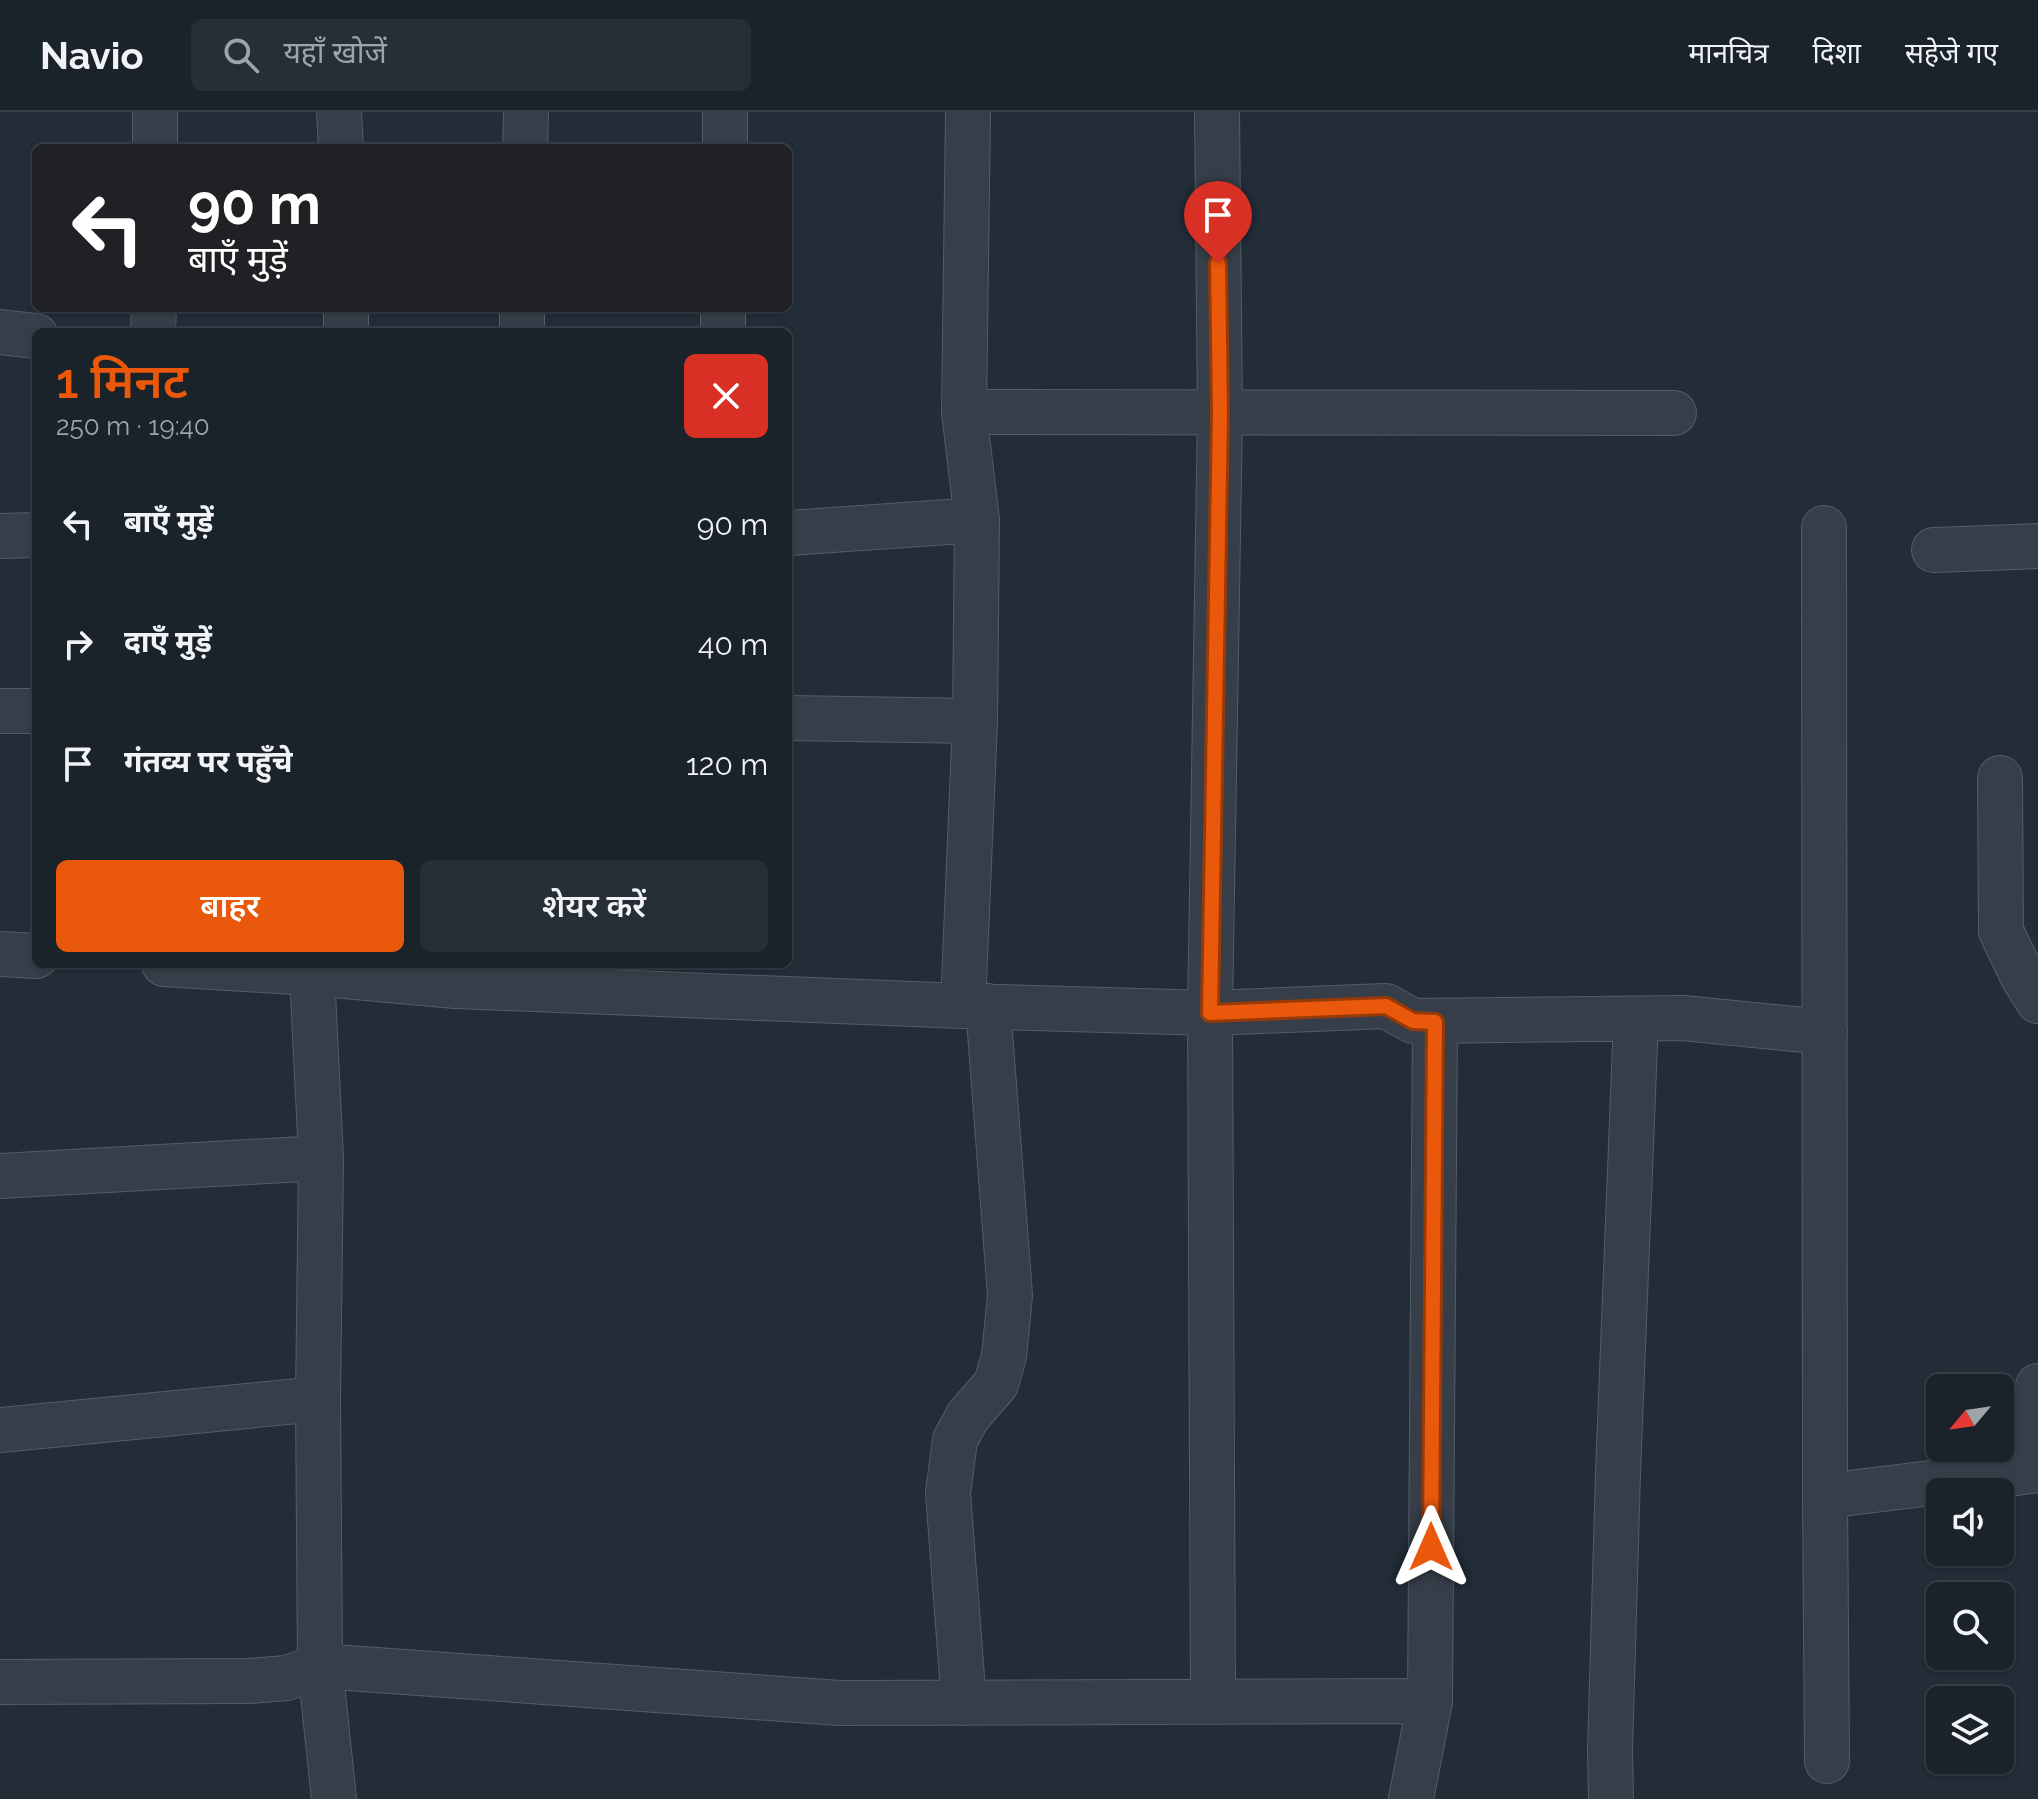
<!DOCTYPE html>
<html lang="hi">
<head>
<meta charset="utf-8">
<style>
	body { margin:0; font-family:Raleway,"Noto Sans Devanagari",sans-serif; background:#272f36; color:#f1f3f6; height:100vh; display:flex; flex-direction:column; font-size:30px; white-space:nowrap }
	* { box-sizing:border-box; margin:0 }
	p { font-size:26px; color:#9fa4a8 }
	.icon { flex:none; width:44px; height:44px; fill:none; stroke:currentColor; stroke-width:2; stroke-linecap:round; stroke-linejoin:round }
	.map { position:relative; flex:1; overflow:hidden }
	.side { position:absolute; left:32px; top:216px; width:760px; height:640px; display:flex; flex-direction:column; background:#1a222a; border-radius:12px; box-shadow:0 2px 6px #0004,0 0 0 2px #383f47 }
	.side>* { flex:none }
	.top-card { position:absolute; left:32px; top:32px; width:760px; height:168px; border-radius:12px; box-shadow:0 2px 6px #0004,0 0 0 2px #383f47; background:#202124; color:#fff; overflow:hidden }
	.needle { width:52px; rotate:241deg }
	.fabs { position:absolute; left:1926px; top:1262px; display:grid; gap:16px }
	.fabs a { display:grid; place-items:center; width:88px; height:88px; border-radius:12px; background:#1a222a; box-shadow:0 2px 6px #0004,0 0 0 2px #383f47; font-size:40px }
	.pin { position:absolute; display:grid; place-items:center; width:68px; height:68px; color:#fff; margin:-82px -34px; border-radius:50% 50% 50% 0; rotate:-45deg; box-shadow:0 0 8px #0007 }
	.pin .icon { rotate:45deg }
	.me { position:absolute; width:88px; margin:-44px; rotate:0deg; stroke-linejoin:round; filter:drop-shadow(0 0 6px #0008) }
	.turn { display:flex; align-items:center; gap:28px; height:168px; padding:0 24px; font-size:36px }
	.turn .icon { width:104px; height:104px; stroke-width:2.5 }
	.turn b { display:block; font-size:56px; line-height:68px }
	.round { display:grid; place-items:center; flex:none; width:84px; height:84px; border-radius:12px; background:#272f36 }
	.headline { display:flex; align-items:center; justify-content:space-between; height:136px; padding:0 24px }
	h1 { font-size:48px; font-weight:600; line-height:60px; color:#ea580c }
	.button { display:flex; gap:16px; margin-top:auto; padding:16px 24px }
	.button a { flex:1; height:92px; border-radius:12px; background:#ea580c; color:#fff; font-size:32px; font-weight:600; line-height:92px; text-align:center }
	.button a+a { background:#272f36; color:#f1f3f6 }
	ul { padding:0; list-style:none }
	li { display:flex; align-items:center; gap:24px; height:120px; padding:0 24px }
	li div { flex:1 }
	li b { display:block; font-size:30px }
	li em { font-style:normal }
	header { display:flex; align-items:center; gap:48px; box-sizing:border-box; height:112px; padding:0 40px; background:#1a222a; border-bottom:2px solid #383f47 }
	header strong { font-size:38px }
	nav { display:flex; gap:44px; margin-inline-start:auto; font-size:28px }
	.search { width:560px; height:72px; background:#272f36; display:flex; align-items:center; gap:20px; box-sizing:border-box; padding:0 28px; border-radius:12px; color:#9fa4a8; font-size:30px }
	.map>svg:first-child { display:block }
</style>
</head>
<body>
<header>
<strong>Navio</strong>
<div class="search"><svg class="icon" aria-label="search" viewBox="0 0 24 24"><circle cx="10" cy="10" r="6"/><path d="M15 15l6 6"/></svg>यहाँ खोजें</div>
<nav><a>मानचित्र</a><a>दिशा</a><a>सहेजे गए</a></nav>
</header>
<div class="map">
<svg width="2038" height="1687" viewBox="0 0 2038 1687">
	<rect width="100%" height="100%" fill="#222d38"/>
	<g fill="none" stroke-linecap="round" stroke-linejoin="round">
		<g stroke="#545d67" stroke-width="46">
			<path id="street" d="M339,0l2,36
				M155,36v-36
				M525,36l1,-36
				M725,36v-36
				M346,196v24
				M0,220l36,4
				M153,220l1,-24
				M522,220v-24
				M723,220v-24
				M964,300l710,1
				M1824,416l1,968
				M788,421l189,-13
				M0,424l36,-1
				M1934,438l104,-4
				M0,599h36
				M788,606l187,3
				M2000,666l1,153 22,46 15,24
				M0,842l36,2
				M164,852l148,9
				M963,894l12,-285 2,-201 -13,-108 4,-300
				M0,1064l321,-18
				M318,1287l2,267 14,133
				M0,1318l318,-31 3,-241 -9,-185 144,13 507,20 247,7 176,-7 27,15 270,-3 142,14
				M2017,1361l21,-87
				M0,1570l249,-1 38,-3 33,-12 520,37 590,-2
				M1213,1590l-3,-689 10,-599 -3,-302
				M964,1591l-16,-210 7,-53 13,-24 28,-32 8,-28 6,-61 -22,-289
				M1827,1649l-2,-265 213,-26
				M1411,1687l19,-98 5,-679
				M1611,1687l-1,-48 8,-278 18,-454"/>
		</g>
		<use href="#street" stroke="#363f49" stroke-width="44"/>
	</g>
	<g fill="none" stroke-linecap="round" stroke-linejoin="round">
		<g stroke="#983908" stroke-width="20">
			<path id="route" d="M1218,151l2,151 -10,599 176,-7 27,15 22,1 -4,525"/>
		</g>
		<use href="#route" stroke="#ea580c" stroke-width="14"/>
	</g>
</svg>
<div class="fabs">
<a><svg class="needle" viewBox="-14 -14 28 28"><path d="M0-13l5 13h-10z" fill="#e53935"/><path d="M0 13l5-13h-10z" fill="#9fa4a8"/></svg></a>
<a><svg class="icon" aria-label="sound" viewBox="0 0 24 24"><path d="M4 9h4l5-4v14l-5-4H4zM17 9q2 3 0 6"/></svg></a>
<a><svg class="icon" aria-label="search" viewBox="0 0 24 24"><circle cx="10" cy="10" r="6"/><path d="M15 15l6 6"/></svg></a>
<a><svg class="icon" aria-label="layers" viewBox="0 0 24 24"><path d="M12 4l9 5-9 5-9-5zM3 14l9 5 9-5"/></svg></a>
</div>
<div class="pin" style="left:1218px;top:151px;background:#d93025"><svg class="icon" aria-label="arrive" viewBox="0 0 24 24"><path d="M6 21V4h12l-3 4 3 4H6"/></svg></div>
<svg class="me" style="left:1431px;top:1435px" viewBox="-20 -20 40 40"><path d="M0-17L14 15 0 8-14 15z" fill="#ea580c" stroke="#fff" stroke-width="4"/></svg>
<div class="top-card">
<div class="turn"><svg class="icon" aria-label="left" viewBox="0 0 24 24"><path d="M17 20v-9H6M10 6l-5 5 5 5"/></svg><div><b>90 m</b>बाएँ मुड़ें</div></div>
</div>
<section class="side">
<div class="headline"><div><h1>1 मिनट</h1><p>250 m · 19:40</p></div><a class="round" style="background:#d93025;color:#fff"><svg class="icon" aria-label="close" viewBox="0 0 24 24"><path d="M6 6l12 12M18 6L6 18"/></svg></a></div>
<ul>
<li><svg class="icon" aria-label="left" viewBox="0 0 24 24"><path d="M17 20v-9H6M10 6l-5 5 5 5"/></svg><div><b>बाएँ मुड़ें</b></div><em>90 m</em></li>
<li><svg class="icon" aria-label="right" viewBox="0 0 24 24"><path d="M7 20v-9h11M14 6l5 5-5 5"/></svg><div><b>दाएँ मुड़ें</b></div><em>40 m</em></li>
<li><svg class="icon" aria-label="arrive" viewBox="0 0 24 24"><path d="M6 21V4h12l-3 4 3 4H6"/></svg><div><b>गंतव्य पर पहुँचे</b></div><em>120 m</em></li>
</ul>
<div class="button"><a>बाहर</a><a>शेयर करें</a></div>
</section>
</div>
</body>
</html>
